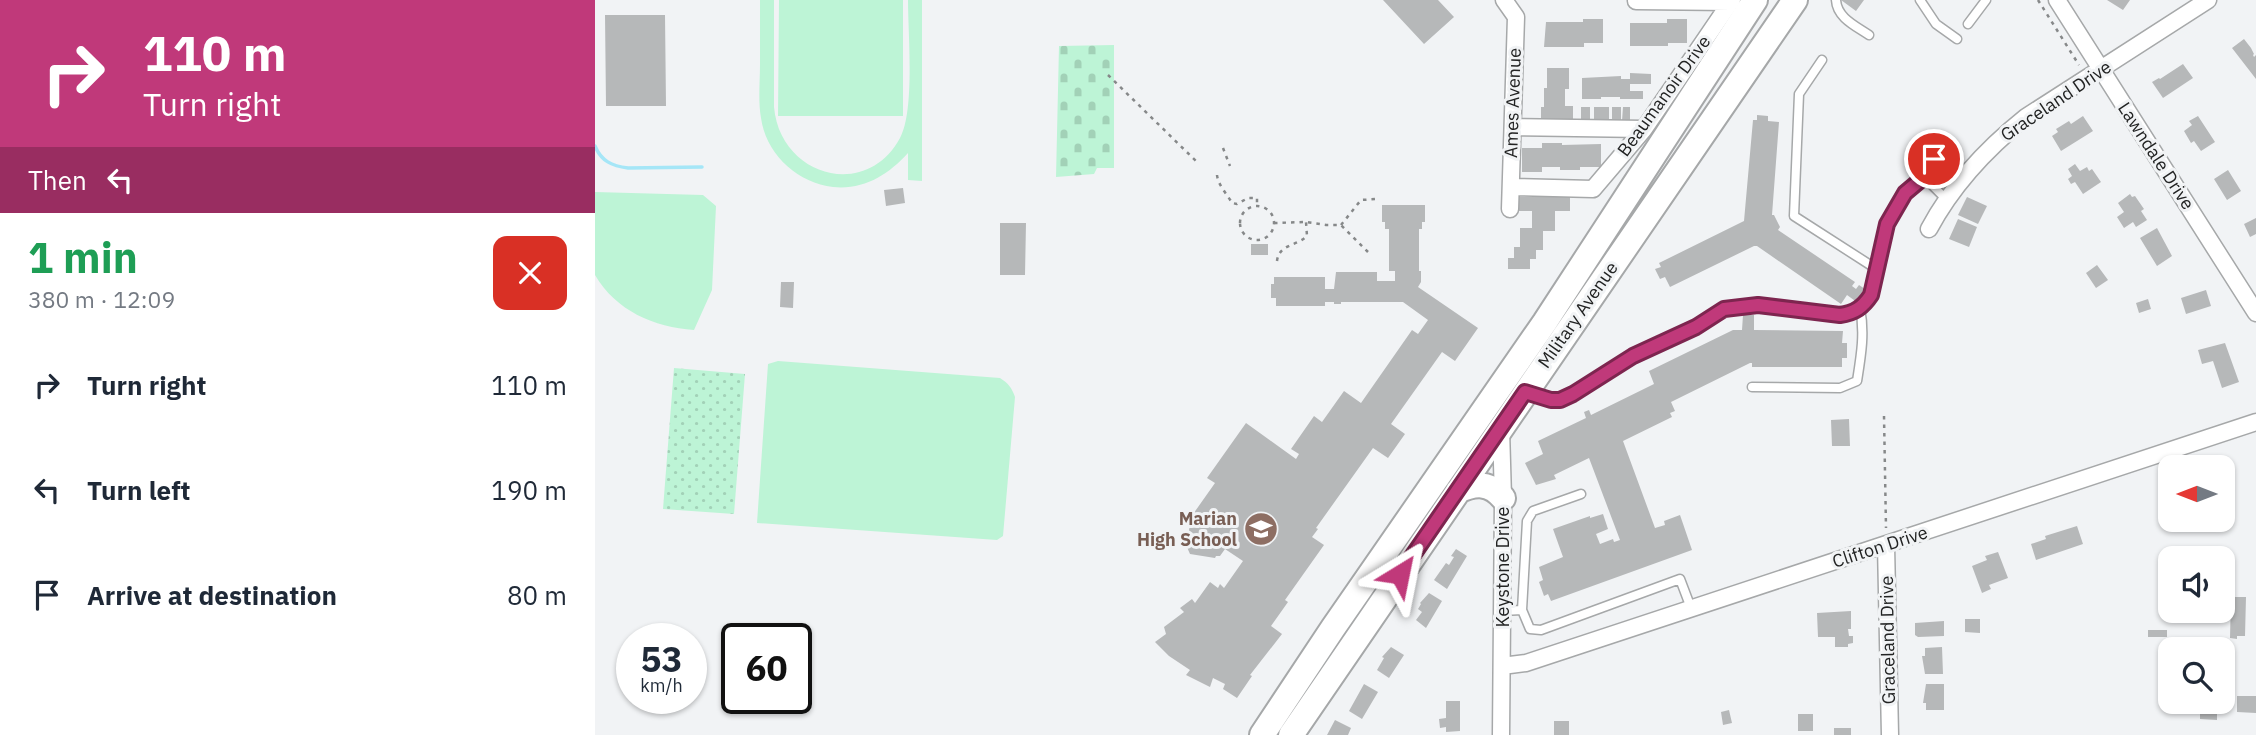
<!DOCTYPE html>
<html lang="en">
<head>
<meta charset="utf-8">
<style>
	body { margin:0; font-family:"IBM Plex Sans",sans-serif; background:#f6f6f7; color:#1f2937; height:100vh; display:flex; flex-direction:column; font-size:26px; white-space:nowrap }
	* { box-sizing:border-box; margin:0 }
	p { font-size:23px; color:#747a83 }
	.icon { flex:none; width:38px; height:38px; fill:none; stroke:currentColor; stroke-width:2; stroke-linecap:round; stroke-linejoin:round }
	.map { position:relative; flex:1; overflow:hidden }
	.details { display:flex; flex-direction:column; background:#fff; width:595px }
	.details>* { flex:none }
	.top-card { background:#c0397a; color:#fff; overflow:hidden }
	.needle { width:46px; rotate:270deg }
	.buttons { position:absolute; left:1563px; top:455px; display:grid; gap:14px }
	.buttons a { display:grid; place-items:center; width:77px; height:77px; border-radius:14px; background:#fff; box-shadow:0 2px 5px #0004; font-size:35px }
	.speed { position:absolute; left:21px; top:623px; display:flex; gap:14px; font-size:35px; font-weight:700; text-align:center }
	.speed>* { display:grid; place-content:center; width:91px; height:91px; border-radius:50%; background:#fff; box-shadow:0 2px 5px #0004; line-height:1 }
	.speed small { font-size:18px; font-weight:400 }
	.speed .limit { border:4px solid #111; border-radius:10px; background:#fff; color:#111 }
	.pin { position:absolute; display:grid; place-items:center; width:60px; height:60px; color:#fff; margin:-30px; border:4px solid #fff; border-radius:50%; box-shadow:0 2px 7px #0007 }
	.me { position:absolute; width:77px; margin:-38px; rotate:35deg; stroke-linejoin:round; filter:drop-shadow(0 0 5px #0008) }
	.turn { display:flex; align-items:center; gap:24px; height:147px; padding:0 28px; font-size:32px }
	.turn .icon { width:91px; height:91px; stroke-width:2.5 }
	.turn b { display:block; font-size:49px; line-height:60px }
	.then { display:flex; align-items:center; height:66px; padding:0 28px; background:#0003; gap:14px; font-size:26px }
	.round { display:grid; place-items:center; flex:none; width:74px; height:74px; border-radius:14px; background:#f6f6f7 }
	.summary { display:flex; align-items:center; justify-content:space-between; height:119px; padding:0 28px }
	h1 { font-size:42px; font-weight:800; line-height:52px; color:#1e9e55 }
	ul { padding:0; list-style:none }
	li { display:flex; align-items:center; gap:21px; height:105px; padding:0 28px }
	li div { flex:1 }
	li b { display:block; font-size:26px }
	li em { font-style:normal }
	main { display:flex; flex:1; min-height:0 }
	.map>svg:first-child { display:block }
</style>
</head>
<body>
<main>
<section class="details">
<div class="top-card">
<div class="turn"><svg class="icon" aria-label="right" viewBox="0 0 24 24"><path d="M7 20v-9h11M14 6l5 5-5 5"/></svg><div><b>110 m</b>Turn right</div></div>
<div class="then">Then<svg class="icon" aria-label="left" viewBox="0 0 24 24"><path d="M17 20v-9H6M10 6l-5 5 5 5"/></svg></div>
</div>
<div class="summary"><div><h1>1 min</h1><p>380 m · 12:09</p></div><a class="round" style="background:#d93025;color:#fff"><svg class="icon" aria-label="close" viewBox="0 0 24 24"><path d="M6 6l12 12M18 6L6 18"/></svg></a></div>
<ul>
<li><svg class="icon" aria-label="right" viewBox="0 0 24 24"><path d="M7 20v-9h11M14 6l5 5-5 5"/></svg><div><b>Turn right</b></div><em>110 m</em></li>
<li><svg class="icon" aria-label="left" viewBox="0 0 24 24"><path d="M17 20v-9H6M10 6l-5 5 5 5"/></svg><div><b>Turn left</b></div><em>190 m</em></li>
<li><svg class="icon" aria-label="arrive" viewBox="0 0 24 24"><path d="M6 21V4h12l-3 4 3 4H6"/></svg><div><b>Arrive at destination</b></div><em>80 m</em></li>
</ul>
</section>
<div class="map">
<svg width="1661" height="735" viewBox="0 0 1661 735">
	<defs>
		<pattern id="cemetery-stones" width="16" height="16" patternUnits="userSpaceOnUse" patternTransform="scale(1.75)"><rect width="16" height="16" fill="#bdf4d6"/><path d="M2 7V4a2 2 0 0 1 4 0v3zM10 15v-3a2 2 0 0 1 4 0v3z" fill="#a2d1b7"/></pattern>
		<pattern id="park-dots" width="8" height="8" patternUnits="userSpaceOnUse" patternTransform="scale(1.75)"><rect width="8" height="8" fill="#bdf4d6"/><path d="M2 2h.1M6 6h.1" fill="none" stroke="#a2d1b7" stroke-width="1.8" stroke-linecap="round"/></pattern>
	</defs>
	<rect width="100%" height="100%" fill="#f1f3f5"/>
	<path fill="#bdf4d6" d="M165,0h14v107c6,69 92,94 126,31 15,-27 8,-104 8,-138h14v181l-14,-1v-27c-20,22 -44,37 -75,34 -36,-4 -67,-33 -72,-69 -3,-17 -1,-36 -1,-54 0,-21 0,-43 0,-64z
		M184,0h124v116h-125z
		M0,192l108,3 13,11 -4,84 -18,40c-40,-3 -78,-19 -99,-55z
		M183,361l222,17c8,5 12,10 15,19l-12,139 -6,4 -240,-17 11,-159z"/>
	<path fill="url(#cemetery-stones)" d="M519,45v123h-17l-3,6 -38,3 3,-131z"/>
	<path fill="url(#park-dots)" d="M79,368l71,6 -11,140 -71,-5z"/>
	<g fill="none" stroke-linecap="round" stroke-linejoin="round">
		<path stroke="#a5e6f7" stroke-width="3.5" d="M0,146c6,15 17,20 33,22l74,-1"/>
	</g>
	<path fill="#b6b8b9" d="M788,0h55l16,17 -30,27z
		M1246,0h23l-8,11z
		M1512,0h23l-7,10z
		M10,15h60l1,91h-60z
		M988,19h20v24h-19v4h-40l2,-25h37z
		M1072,19h20v24h-19v3h-38v-23h37z
		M1649,39l7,9 3,6 -1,1 1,2 2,-2v24l-24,-31z
		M1588,64l10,14 -30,20 -11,-16 7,-4 1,1z
		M952,68h22v21h-4v17h8v14h-32v-13h3v-19h3z
		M1035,73l21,1v10h-21v7h13v8h-23v-2h-19v2h-19v-21l39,-2v3h9z
		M986,107h9v14l-9,-1z
		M999,107h15v13h-15z
		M1017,107h9v14l-9,-1z
		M1028,107h7v14h-8z
		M1162,115l11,1v5l11,1 -7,93h2l6,12 -2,3 77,52 -3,4 4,3 3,-4 6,4 -7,14 -11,-8 -6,9 -84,-58h-3l-84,41 -5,-10 -5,2 -5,-10 6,-2 -2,-4 85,-42 9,-101h4z
		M1488,116l10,15 -32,20 -9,-15 6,-4 -2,-3 13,-8 2,3z
		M1603,116l17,26 -14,9 -7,-10 -3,2 -7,-12 8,-6 -3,-4z
		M947,143h20v2l39,-1v23h-21v3h-20v-3h-18v5h-20v-24h20z
		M1480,164l5,7 7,-4 2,4 3,-2 9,13 -18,12 -8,-12 -4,2 -3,-5 4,-3 -4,-7z
		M1633,170l13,21 -14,9 -13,-21z
		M308,188l2,15 -19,3 -2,-16z
		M1535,194l2,3 3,-1 9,13 -3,2 6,9 -11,7 -3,-5 -9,6 -7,-11 7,-5 -6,-9z
		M922,197h53v14h-15v20h-12v19h-7v9h-6v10h-22v-11h6v-11h6v-19h12v-17h-15z
		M1372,197l20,9 -9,18 -20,-9z
		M787,205h43v17h-3v7h-3v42h2v11l-3,5 60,41 -23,33 -13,-9 -51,72 14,10 -17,24 -15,-10 -57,80 2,1 -6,8 12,8 -39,55 3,2 -17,24 11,8 -32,41 2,1 -15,22 -14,-9 2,-5 -12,-6 -3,9 -24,-12 4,-5 -21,-14 -14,-14 11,-8 -2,-7 20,-15 -4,-4 12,-9 3,4 15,-21 8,6 2,-4 4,4 19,-27 -18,-12 -5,7h-4l-1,2 -25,-4 -4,-9 4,-20 4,-6 -3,-2 24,-34 -8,-5 39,-55 50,36 3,-5 -8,-5 23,-33 8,6 22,-31 17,12 51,-73 6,4 10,-14 -25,-18h-62v2h-7v-2h-9v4h-49v-8h-5v-14h3v-7h51v12h9l2,-17h41v9h18v-10h-6v-42h-4v-7h-3z
		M1661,218v16l-6,3 -6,-13z
		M1363,219l19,8 -8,20 -20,-8z
		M405,223h26l-1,52h-25z
		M1562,228l15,28 -15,10 -17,-28z
		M656,244h17v11h-17z
		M1502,265l11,15 -12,8 -10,-15z
		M186,282h13l-1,26 -13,-1z
		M1611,290l5,16 -25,8 -5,-16z
		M1553,299l3,10 -12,4 -3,-10z
		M1148,315h11v15l89,1 -1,12h5v15h-5v9h-90v-4h-2l-79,39 4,9 -5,2 2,4 -49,24 32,87 10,-3 -1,-4 16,-6 12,35 -141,51 -3,-7 -4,2 -5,-14 4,-2 -4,-13 24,-10 -10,-28 37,-13v2l13,-4 5,15 -12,5 4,10 13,-5 1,3 6,-2 -31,-82 -35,17 2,4 -20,6 -11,-22 18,-9 -5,-13 48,-23 -2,-6 5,-2 2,5 63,-31 -5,-13 84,-41h9z
		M1630,343l14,39 -17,6 -9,-27 -11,3 -4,-14z
		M1254,419l1,27h-18l-1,-26z
		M1482,526l6,18 -47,16 -5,-16 15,-5 -1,-3z
		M861,549l11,7 -20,33 -13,-9 12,-17 3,2 5,-8 -3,-1z
		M1403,552l10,26 -19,7 2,4 -9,4 -10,-27 15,-6 -2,-4z
		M834,593l13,8 -16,27 -10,-8 6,-8 -4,-3 3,-5 -1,-1z
		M1636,597h15l-1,39h-8v3l-7,-1z
		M1256,611v18h-3l1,7h4v7l-5,1v3h-13v-10h-17l-1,-24z
		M1370,619h15v14l-15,-1z
		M1349,621v15l-26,1 -3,-2v-12z
		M1553,630h19v7h-19z
		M796,647l13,8 -15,23 -12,-8 7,-12 -2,-1z
		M1347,647l1,27h-18l-3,-18h3v-8z
		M769,684l14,8 -16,27 -13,-8z
		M1331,684h18v26h-18v-7h-3z
		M1642,696h19v17l-19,-1z
		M851,701h14v30l-14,1v-5l-6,1 -1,-9 7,-1z
		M1605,708h17v12l-17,-1z
		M1134,710l3,13 -9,2 -2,-13z
		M1203,714h15v17h-15z
		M740,720l16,8 -3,7h-21z
		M959,721h15v14h-15z
		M1239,728h17v7h-17z"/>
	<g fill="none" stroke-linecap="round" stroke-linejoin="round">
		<g stroke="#a6a8a9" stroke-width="11">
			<path id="lane" d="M1241,0c1,18 20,26 33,35
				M1325,0l16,24 21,15
				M1373,24l18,-24
				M1227,60l-23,34 -5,122 84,54
				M1329,177l19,-36
				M1157,387l88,1 17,-7c4,-25 8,-48 3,-73
				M933,393l22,7h10l13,-6 60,-38 63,-29 28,-18 34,-4 82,10 16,-5 8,-5 7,-10 16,-71 18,-31 19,-16 22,22
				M927,610l5,-89 6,-10 48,-17
				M907,611l20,-1 8,19 11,1 139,-51 11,29"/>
		</g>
		<g stroke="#a6a8a9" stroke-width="19">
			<path id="street" d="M909,0l12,17 -6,192
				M1462,0l199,313
				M1041,1l94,1
				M919,127l130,2
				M916,187l82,2 51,-60 88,-129
				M1334,229c24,-45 57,-80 97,-112l182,-117
				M906,429l2,69 -2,237
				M1291,545l4,190
				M907,666l24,-3 730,-241"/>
		</g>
		<g stroke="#a6a8a9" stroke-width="28">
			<path id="primary" d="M863,491c17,-8 32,-9 45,7
				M667,735l71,-107 212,-306 210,-322
				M696,735l504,-735"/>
		</g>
		<path stroke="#868889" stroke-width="2.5" stroke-dasharray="3.5 5" stroke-linecap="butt" d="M1443,0l41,65
			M513,75l89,87
			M628,148l7,18
			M622,175c1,10 10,19 15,28l5,1 11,-6h9v6
			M645 223a17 17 0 1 1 34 0a17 17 0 1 1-34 0Z
			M679,223l32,-1 20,3h15l27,27
			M746,225l20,-25 15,-1
			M682,261c2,-17 20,-15 30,-25l-1,-14
			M1289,416l2,112"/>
		<use href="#lane" stroke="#fff" stroke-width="8"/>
		<use href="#street" stroke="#fff" stroke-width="16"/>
		<use href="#primary" stroke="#fff" stroke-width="24"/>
	</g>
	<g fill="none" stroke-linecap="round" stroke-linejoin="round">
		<g stroke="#7d254f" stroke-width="18">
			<path id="route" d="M805,574l125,-182 26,8h9l13,-6 60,-38 63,-29 28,-18 34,-4 82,10c15,-2 23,-8 31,-20l16,-71 18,-31 19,-16 10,-18"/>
		</g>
		<use href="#route" stroke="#c0397a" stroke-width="12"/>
	</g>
	<defs>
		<g id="school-disc" transform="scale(1.75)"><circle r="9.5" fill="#8d6e63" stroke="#f1f3f5"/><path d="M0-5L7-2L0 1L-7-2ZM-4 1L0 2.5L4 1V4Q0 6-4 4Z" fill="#fff"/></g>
	</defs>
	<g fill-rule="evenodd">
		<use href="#school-disc" x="666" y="529"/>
	</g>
	<g text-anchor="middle" stroke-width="6" stroke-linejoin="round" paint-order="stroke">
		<g font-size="18" fill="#222323" stroke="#f1f3f5">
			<text transform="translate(1069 96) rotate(-54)" y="6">Beaumanoir Drive</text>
			<text transform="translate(1461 101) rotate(-34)" y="6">Graceland Drive</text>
			<text transform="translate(918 103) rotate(-88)" y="6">Ames Avenue</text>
			<text transform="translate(1561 156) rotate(57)" y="6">Lawndale Drive</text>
			<text transform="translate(983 315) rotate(-55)" y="6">Military Avenue</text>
			<text transform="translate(1285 547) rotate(-18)" y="6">Clifton Drive</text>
			<text transform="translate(908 567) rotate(-90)" y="6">Keystone Drive</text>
			<text transform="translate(1293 640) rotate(-91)" y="6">Graceland Drive</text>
		</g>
		<g font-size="18" font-weight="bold" fill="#785e54" stroke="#f1f3f5" text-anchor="end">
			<text x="642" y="525">Marian<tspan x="642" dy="21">High School</tspan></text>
		</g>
	</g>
</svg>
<div class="buttons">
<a><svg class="needle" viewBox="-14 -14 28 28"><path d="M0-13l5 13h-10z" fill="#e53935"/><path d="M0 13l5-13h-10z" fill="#747a83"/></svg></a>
<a><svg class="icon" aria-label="sound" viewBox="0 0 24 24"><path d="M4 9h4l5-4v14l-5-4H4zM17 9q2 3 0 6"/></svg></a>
<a><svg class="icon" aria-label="search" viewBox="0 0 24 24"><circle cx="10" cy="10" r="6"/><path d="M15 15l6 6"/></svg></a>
</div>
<div class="speed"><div>53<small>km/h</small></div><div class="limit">60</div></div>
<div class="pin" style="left:1339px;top:159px;background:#d93025"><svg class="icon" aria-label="arrive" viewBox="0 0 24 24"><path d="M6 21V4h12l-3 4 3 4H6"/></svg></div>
<svg class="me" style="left:805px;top:574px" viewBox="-20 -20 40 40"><path d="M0-17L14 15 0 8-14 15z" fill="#c0397a" stroke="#fff" stroke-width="4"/></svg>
</div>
</main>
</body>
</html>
